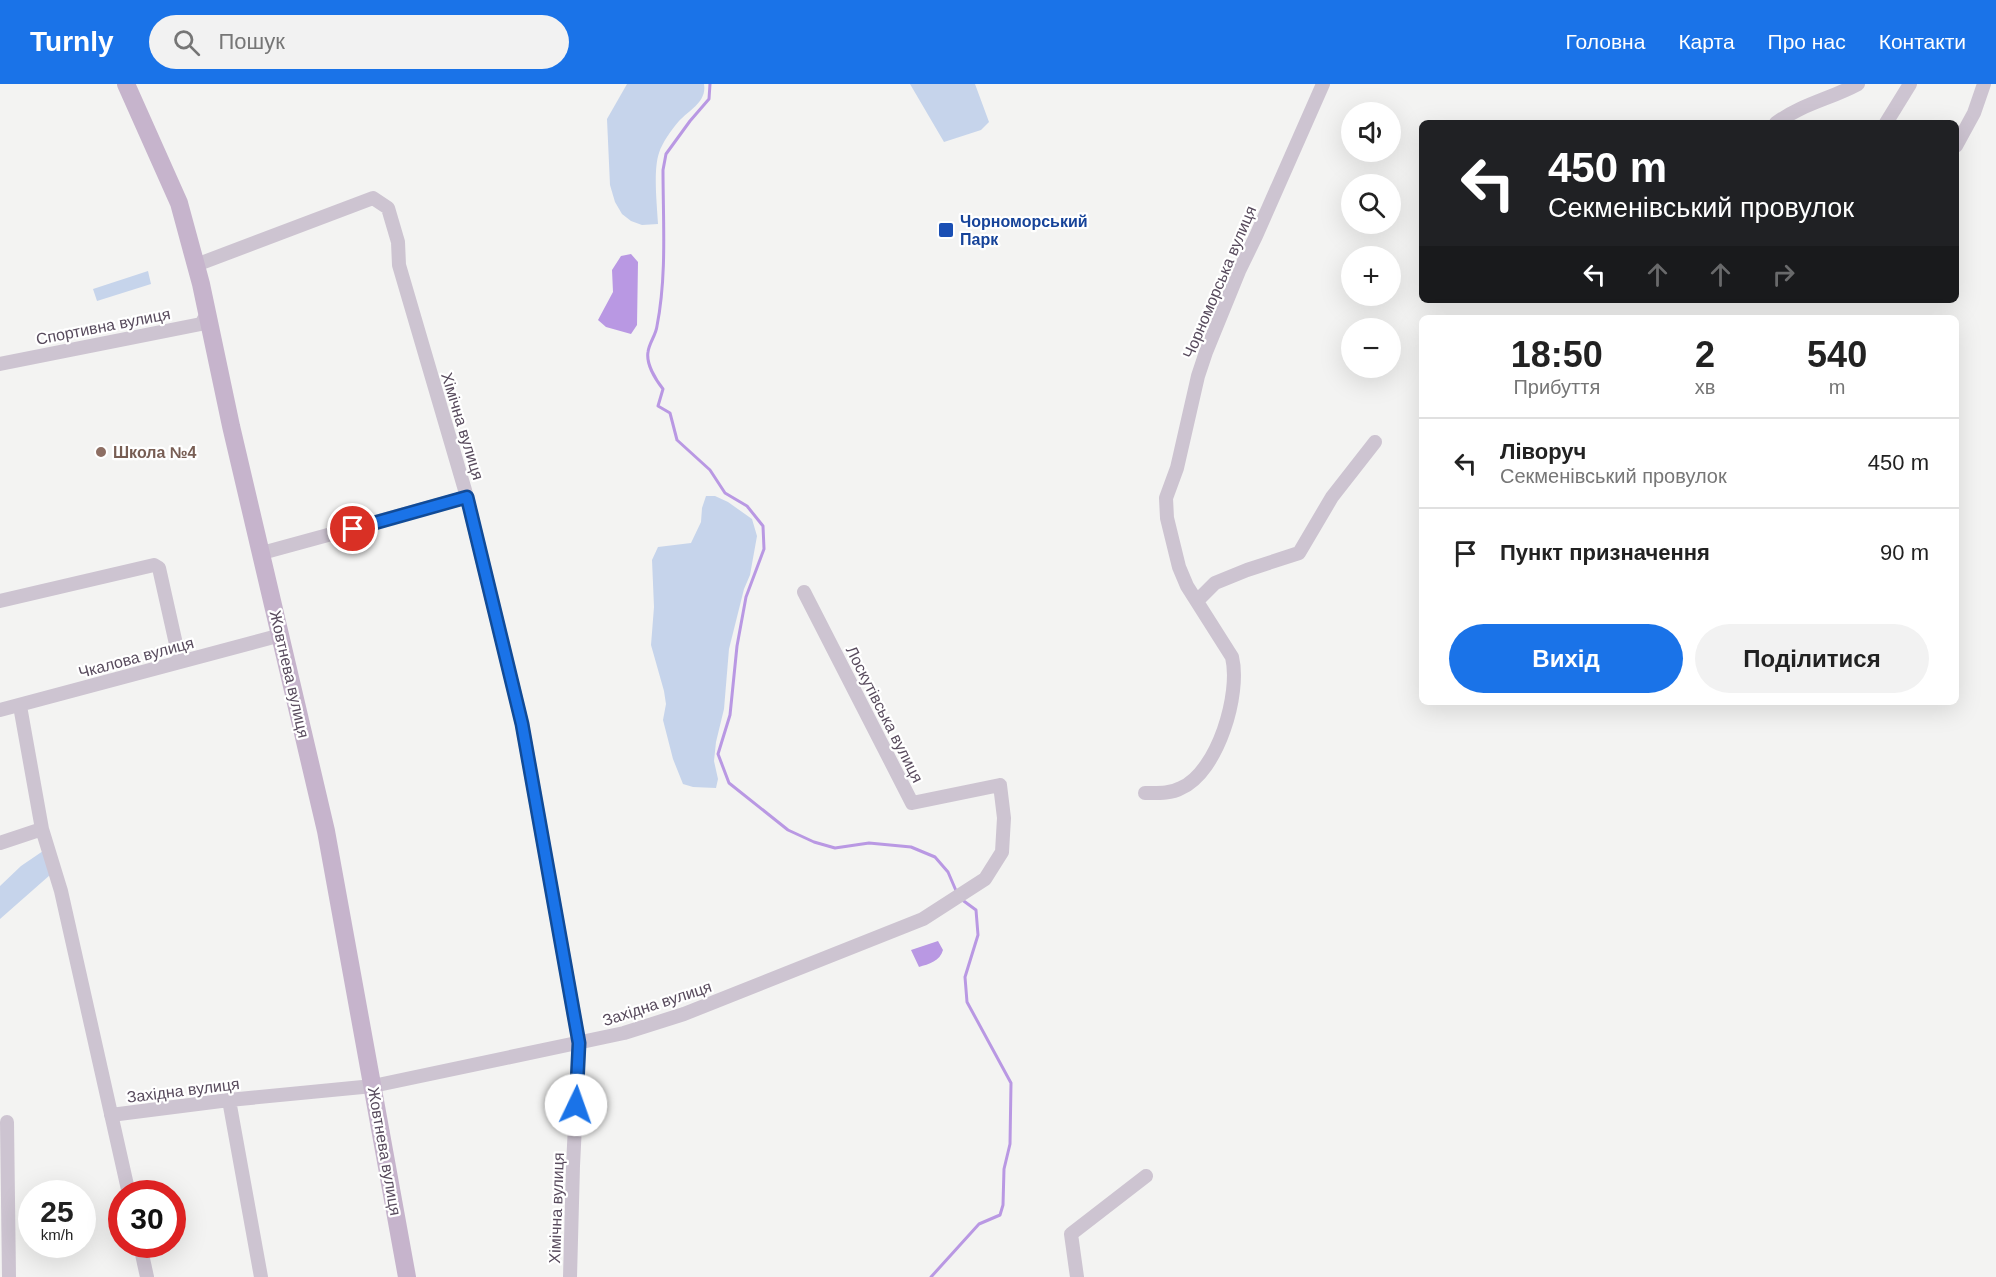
<!DOCTYPE html>
<html lang="uk">
<head>
<meta charset="utf-8">
<style>
	body { margin:0; font-family:Arial,sans-serif; background:#f2f2f2; color:#222; height:100vh; display:flex; flex-direction:column; font-size:22px; white-space:nowrap }
	* { box-sizing:border-box; margin:0 }
	p { font-size:20px; color:#767676 }
	.icon { flex:none; width:33px; height:33px; fill:none; stroke:currentColor; stroke-width:2; stroke-linecap:round; stroke-linejoin:round }
	.map { position:relative; flex:1; overflow:hidden }
	.sheet { position:absolute; left:1419px; top:231px; width:540px; height:390px; display:flex; flex-direction:column; background:#fff; border-radius:9px; box-shadow:0 6px 24px #0002 }
	.sheet>* { flex:none }
	.guide { position:absolute; left:1419px; top:36px; width:540px; height:183px; border-radius:9px; box-shadow:0 6px 24px #0002; background:#202124; color:#fff; overflow:hidden }
	.controls { position:absolute; left:1341px; top:18px; display:grid; gap:12px }
	.controls a { display:grid; place-items:center; width:60px; height:60px; border-radius:50%; background:#fff; box-shadow:0 6px 24px #0002; font-size:30px }
	.speed { position:absolute; left:18px; top:1096px; display:flex; gap:12px; font-size:30px; font-weight:700; text-align:center }
	.speed>* { display:grid; place-content:center; width:78px; height:78px; border-radius:50%; background:#fff; box-shadow:0 6px 24px #0002; line-height:1 }
	.speed small { font-size:15px; font-weight:400 }
	.speed .limit { border:9px solid #d22; background:#fff; color:#111 }
	.pin { position:absolute; display:grid; place-items:center; width:51px; height:51px; color:#fff; margin:-26px; border:3px solid #fff; border-radius:50%; box-shadow:0 2px 6px #0007 }
	.me { position:absolute; width:66px; margin:-33px; rotate:3deg; stroke-linejoin:round; filter:drop-shadow(0 0 4px #0008) }
	.turn { display:flex; align-items:center; gap:21px; height:126px; padding:0 30px; font-size:27px }
	.turn .icon { width:78px; height:78px; stroke-width:2.5 }
	.turn b { display:block; font-size:42px; line-height:51px }
	.lanes { display:flex; align-items:center; height:57px; padding:0 30px; background:#0003; justify-content:center; gap:30px; direction:ltr }
	.lanes .off { opacity:.35 }
	.eta { display:flex; justify-content:space-evenly; align-items:center; height:102px; text-align:center }
	.eta b { font-size:36px; font-weight:700; line-height:42px }
	.primary-button { display:flex; gap:12px; margin-top:auto; padding:12px 30px }
	.primary-button a { flex:1; height:69px; border-radius:36px; background:#1a73e8; color:#fff; font-size:24px; font-weight:700; line-height:69px; text-align:center }
	.primary-button a+a { background:#f2f2f2; color:#222 }
	ul { padding:0; list-style:none }
	li { display:flex; align-items:center; gap:18px; height:90px; padding:0 30px; border-top:2px solid #e0e0e0 }
	li div { flex:1 }
	li b { display:block; font-size:22px }
	li em { font-style:normal }
	header { display:flex; align-items:center; gap:36px; box-sizing:border-box; height:84px; padding:0 30px; background:#1a73e8; color:#fff }
	header strong { font-size:28px }
	nav { display:flex; gap:33px; margin-inline-start:auto; font-size:21px }
	.search { width:420px; height:54px; background:#f2f2f2; display:flex; align-items:center; gap:15px; box-sizing:border-box; padding:0 21px; border-radius:33px; color:#767676; font-size:22px }
	.map>svg:first-child { display:block }
</style>
</head>
<body>
<header>
<strong>Turnly</strong>
<div class="search"><svg class="icon" aria-label="search" viewBox="0 0 24 24"><circle cx="10" cy="10" r="6"/><path d="M15 15l6 6"/></svg>Пошук</div>
<nav><a>Головна</a><a>Карта</a><a>Про нас</a><a>Контакти</a></nav>
</header>
<div class="map">
<svg width="1996" height="1193" viewBox="0 0 1996 1193">
	<rect width="100%" height="100%" fill="#f3f3f2"/>
	<path fill="#c6d4eb" d="M627,0h77c3,18 -15,26 -25,37 -7,8 -17,22 -20,32 -6,17 -2,52 -1,71l-16,1 -11,-4 -9,-7 -7,-12 -5,-17 -3,-66z
		M910,0h65l14,38 -8,8 -37,12z
		M148,187l3,13 -54,17 -4,-12z
		M715,412l13,6 24,17 5,17 -7,39 -6,14 -15,60 -5,60 -8,33 -2,19 4,18 -2,9 -23,-1 -10,-3 -10,-25 -10,-39 3,-16 -2,-13 -13,-46 3,-38 -2,-47 6,-13 33,-4 10,-21 1,-14 4,-12z
		M43,767l7,24 -50,44v-33l21,-20z"/>
	<path fill="#b998e3" d="M631,170l7,8 -1,63 -6,9 -25,-7 -8,-7 15,-28 -1,-22 9,-14z
		M938,857l5,9c-3,11 -14,14 -24,17l-8,-17z"/>
	<g fill="none" stroke-linecap="round" stroke-linejoin="round">
		<path stroke="#b998e3" stroke-width="3" d="M710,0l-1,15 -19,22 -24,33 -3,16c0,51 4,105 -6,156 -1,9 -8,17 -9,26 -2,12 8,28 15,37l-5,17 12,7 7,27 33,30 15,23 22,13 16,20 1,23 -18,48 -9,49 -7,69 -12,39 11,29 59,47 26,12 21,6 34,-5 42,4 24,10 13,15 9,21
			M931,1193l48,-53 21,-9 3,-10 1,-36 6,-25 1,-61 -44,-81 -2,-25 13,-42 -2,-25 -15,-11"/>
		<path stroke="#cdc4d1" stroke-width="14" d="M1776,39c26,-19 54,-24 82,-39
			M1886,39l24,-39
			M1956,62l18,-33 10,-29
			M196,181l177,-67 15,10 10,34 1,23 68,232 55,227 57,319 -6,123 -3,111
			M0,280l201,-40 6,-10
			M262,469l205,-56
			M0,517l154,-36 5,3 21,94
			M1197,517l18,-18 32,-13 52,-17 33,-56 43,-55
			M20,622l22,123 19,62 68,303
			M0,626l281,-75
			M1145,709c12,0 25,1 36,-5 37,-16 60,-95 51,-131l-45,-71 -8,-19 -12,-49 -1,-20 11,-30 21,-92 8,-24 33,-81 17,-35 67,-152
			M0,759l42,-14
			M229,1016l32,177
			M111,1031l118,-15 144,-14 251,-53 60,-19 239,-95 62,-40 17,-27 2,-34 -4,-33 -88,18 -108,-211
			M7,1038l2,155
			M140,1161l7,32
			M1077,1193l-6,-43 75,-58"/>
		<path stroke="#c6b4cc" stroke-width="18" d="M126,0l53,119 22,81 30,142 95,405 81,446"/>
	</g>
	<g fill="none" stroke-linecap="round" stroke-linejoin="round">
		<g stroke="#114b97" stroke-width="15">
			<path id="route" d="M353,445l114,-32 55,227 57,319 -3,62"/>
		</g>
		<use href="#route" stroke="#1a73e8" stroke-width="10"/>
	</g>
	<rect fill="#1a4fb4" stroke="#fff" stroke-width="2" x="938" y="138" width="16" height="16" rx="3"/>
	<circle fill="#8d6e63" stroke="#fff" stroke-width="2" cx="101" cy="368" r="6"/>
	<g text-anchor="middle" stroke-width="4.5" stroke-linejoin="round" paint-order="stroke">
		<g font-size="16" font-weight="bold" fill="#164399" stroke="#fff" text-anchor="start">
			<text x="960" y="143">Чорноморський<tspan x="960" dy="18">Парк</tspan></text>
		</g>
		<g font-size="16" fill="#584b5d" stroke="#fff">
			<text transform="translate(1219 198) rotate(-67)" y="6">Чорноморська вулиця</text>
			<text transform="translate(103 242) rotate(-11)" y="6">Спортивна вулиця</text>
			<text transform="translate(463 342) rotate(73)" y="6">Хімічна вулиця</text>
			<text transform="translate(136 573) rotate(-15)" y="6">Чкалова вулиця</text>
			<text transform="translate(290 590) rotate(77)" y="6">Жовтнева вулиця</text>
			<text transform="translate(885 630) rotate(63)" y="6">Лоскутівська вулиця</text>
			<text transform="translate(657 919) rotate(-18)" y="6">Західна вулиця</text>
			<text transform="translate(183 1006) rotate(-7)" y="6">Західна вулиця</text>
			<text transform="translate(385 1067) rotate(80)" y="6">Жовтнева вулиця</text>
			<text transform="translate(556 1124) rotate(-88)" y="6">Хімічна вулиця</text>
		</g>
		<g font-size="16" font-weight="bold" fill="#785e54" stroke="#fff" text-anchor="start">
			<text x="113" y="374">Школа №4</text>
		</g>
	</g>
</svg>
<div class="controls">
<a><svg class="icon" aria-label="sound" viewBox="0 0 24 24"><path d="M4 9h4l5-4v14l-5-4H4zM17 9q2 3 0 6"/></svg></a>
<a><svg class="icon" aria-label="search" viewBox="0 0 24 24"><circle cx="10" cy="10" r="6"/><path d="M15 15l6 6"/></svg></a>
<a>+</a>
<a>−</a>
</div>
<div class="speed"><div>25<small>km/h</small></div><div class="limit">30</div></div>
<div class="pin" style="left:353px;top:445px;background:#d93025"><svg class="icon" aria-label="arrive" viewBox="0 0 24 24"><path d="M6 21V4h12l-3 4 3 4H6"/></svg></div>
<svg class="me" style="left:576px;top:1021px" viewBox="-20 -20 40 40"><circle r="19" fill="#fff"/><path d="M0-13L10 11 0 6-10 11z" fill="#1a73e8"/></svg>
<div class="guide">
<div class="turn"><svg class="icon" aria-label="left" viewBox="0 0 24 24"><path d="M17 20v-9H6M10 6l-5 5 5 5"/></svg><div><b>450 m</b>Секменівський провулок</div></div>
<div class="lanes"><svg class="icon" aria-label="left" viewBox="0 0 24 24"><path d="M17 20v-9H6M10 6l-5 5 5 5"/></svg><svg class="icon off" aria-label="ahead" viewBox="0 0 24 24"><path d="M12 20V5M6 11l6-6 6 6"/></svg><svg class="icon off" aria-label="ahead" viewBox="0 0 24 24"><path d="M12 20V5M6 11l6-6 6 6"/></svg><svg class="icon off" aria-label="right" viewBox="0 0 24 24"><path d="M7 20v-9h11M14 6l5 5-5 5"/></svg></div>
</div>
<section class="sheet">
<div class="eta">
<div><b>18:50</b><p>Прибуття</p></div>
<div><b>2</b><p>хв</p></div>
<div><b>540</b><p>m</p></div>
</div>
<ul>
<li><svg class="icon" aria-label="left" viewBox="0 0 24 24"><path d="M17 20v-9H6M10 6l-5 5 5 5"/></svg><div><b>Ліворуч</b><p>Секменівський провулок</p></div><em>450 m</em></li>
<li><svg class="icon" aria-label="arrive" viewBox="0 0 24 24"><path d="M6 21V4h12l-3 4 3 4H6"/></svg><div><b>Пункт призначення</b></div><em>90 m</em></li>
</ul>
<div class="primary-button"><a>Вихід</a><a>Поділитися</a></div>
</section>
</div>
</body>
</html>
